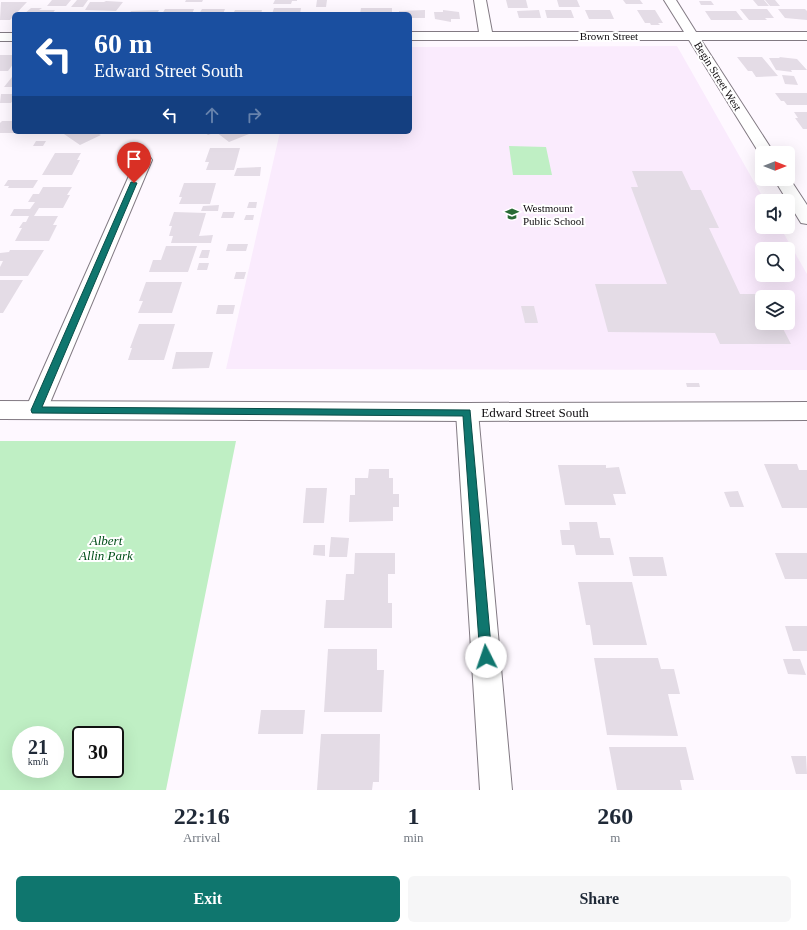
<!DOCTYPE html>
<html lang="en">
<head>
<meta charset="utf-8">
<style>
	body { margin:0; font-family:"Times New Roman",serif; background:#f6f6f7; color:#1f2937; height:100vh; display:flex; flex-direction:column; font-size:15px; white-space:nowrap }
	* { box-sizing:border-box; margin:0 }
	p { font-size:13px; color:#747a83 }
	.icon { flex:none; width:22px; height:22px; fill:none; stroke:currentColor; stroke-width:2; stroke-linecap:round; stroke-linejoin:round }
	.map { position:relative; height:790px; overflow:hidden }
	.sheet { display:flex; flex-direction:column; background:#fff; flex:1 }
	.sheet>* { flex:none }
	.banner { position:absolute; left:12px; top:12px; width:400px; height:122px; border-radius:6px; box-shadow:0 4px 16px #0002; background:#1a4fa0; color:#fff; overflow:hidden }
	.needle { width:26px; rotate:90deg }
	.tools { position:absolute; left:755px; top:146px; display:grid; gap:8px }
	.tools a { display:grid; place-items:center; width:40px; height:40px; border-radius:6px; background:#fff; box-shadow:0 4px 16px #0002; font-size:20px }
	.speed { position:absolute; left:12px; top:726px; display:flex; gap:8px; font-size:20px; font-weight:700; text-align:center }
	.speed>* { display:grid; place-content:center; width:52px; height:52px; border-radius:50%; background:#fff; box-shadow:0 4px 16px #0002; line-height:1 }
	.speed small { font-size:10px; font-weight:400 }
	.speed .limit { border:2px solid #111; border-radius:6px; background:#fff; color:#111 }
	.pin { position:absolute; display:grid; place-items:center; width:34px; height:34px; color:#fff; margin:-41px -17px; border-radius:50% 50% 50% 0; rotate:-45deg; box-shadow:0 0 4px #0007 }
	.pin .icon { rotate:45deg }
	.me { position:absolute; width:44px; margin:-22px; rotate:356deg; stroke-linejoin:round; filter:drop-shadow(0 0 3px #0008) }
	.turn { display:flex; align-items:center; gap:14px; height:84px; padding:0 16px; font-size:18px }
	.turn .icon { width:52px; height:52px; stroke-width:2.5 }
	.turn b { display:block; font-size:28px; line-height:34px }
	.lanes { display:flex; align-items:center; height:38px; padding:0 16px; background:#0003; justify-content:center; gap:20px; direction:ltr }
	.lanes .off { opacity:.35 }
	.eta { display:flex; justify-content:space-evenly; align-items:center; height:68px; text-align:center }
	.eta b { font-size:24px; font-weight:800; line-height:28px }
	.action { display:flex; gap:8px; margin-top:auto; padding:8px 16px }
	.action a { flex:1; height:46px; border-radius:6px; background:#0f766e; color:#fff; font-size:16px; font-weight:800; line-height:46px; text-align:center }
	.action a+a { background:#f6f6f7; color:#1f2937 }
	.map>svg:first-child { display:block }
</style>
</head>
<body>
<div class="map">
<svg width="807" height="790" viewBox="0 0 807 790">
	<rect width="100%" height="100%" fill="#fef8ff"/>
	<path fill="#faebfd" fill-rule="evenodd" d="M677,46l88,155h-3v26h18l27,47v96l-581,-1 54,-237h130v-85zM762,249h26v26h-26zM762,297h26v26h-26z"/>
	<path fill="#bfefc4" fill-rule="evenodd" d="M509,146l37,1 6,28h-39z
		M0,441h236l-70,349h-166zM21,735h34v34h-34zM81,735h34v34h-34z"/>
	<path fill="#e4dce6" d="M52,0h19l-5,6h-19z
		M77,0h11l-5,7h-12z
		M186,0h17l-1,2h-17z
		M275,0h22v1h-5l-1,3h-18z
		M317,0h10l-1,7h-10z
		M506,0h20l2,8h-20z
		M557,0h20l3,7h-21z
		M623,0h17l3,4h-17z
		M753,0h11l5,6h-11z
		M765,0h10l5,6h-10z
		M106,1l17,1 -7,9 -31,-1 5,-8h14z
		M699,1h12l3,4h-13z
		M1,2h26l-17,18h-10z
		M31,8h11l-3,2h16l-3,4h-28z
		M274,8h27l-1,6h-28z
		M361,8h31v6h-32z
		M165,9h29l-2,5h-30z
		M202,9h23l-2,5h-24z
		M740,9h27l7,9h-9l2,2h-18z
		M778,9h27l2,2v9l-22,-2z
		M159,10l-2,4h-28l2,-3z
		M235,10h27l-1,4h-28z
		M425,10v8h-15v-4h-11v-3z
		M443,10l16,2 1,7h-9v3l-16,-3 -1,-7h9z
		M539,10l2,8h-22l-2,-7z
		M545,10h26l3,8h-27z
		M585,10h25l4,9h-25z
		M637,10h18l8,13h-5l2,2h-9l-1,-2h-5z
		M705,11h31l7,9h-32z
		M0,55h14v8l-6,8h-8z
		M737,57h25l16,19 -22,1 -4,-6h-4z
		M779,57l18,2 10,11h-16l1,2 -16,-2 -7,-12h11z
		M782,75l12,1 4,9 -13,-1z
		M12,77h2v10h-10z
		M775,93h32v12h-20l-3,-4h-3z
		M1,94h13v5l-3,4h-11z
		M794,112h13v17h-4l-8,-11h3z
		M2,121h12v12h-14v-10z
		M69,132h34l-4,2 2,1 -21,10 -16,-11z
		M204,132h50l-25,10 -13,-10 -8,3z
		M36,141h10l-3,5h-10z
		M210,148h30l-6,22h-28l3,-8h-4z
		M55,153h26l-4,7h3l-8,15h-30z
		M261,167l-1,9h-26l3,-8z
		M632,171h50l9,19h10l18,38h-10l31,66h24l1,3h-3v26h18l11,21h-71l-5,-11 -107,-1 -13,-48h72l-36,-97h7z
		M8,180h30l-5,8h-25l1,-2h-5z
		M184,183h32l-6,21h-31l3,-7h-3z
		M43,187h29l-5,8h3l-7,13h-24l-5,8h24l-5,9h4l-8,16h-34l7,-13h-3l4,-6h3l3,-6h-19l4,-7h16l5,-7h-7l5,-8h6z
		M249,202h8l-1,6h-9z
		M219,205l-1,6h-17l2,-5z
		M174,212l32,1 -7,23 14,-1 -2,8h-40l2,-7h-4l3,-10h-3z
		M223,212h12l-2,6h-12z
		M246,215h8l-1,5h-9z
		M228,244h20l-2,7h-20z
		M166,246h31l-9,26h-39l4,-12h8z
		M10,250h34l-16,26h-28v-9l3,-6h-3v-8l9,-1z
		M202,250h8l-2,8h-9z
		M199,263h10l-2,7h-10z
		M236,272h10l-2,7h-10z
		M0,280h23l-20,33h-3z
		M146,282h36l-10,31h-34l5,-12h-4z
		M218,305h17l-2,9h-17z
		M521,306h13l4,17h-13z
		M139,324h36l-11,36h-36l4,-12h-2z
		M176,352h37l-4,16 -37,1z
		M686,383h13l1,4h-13z
		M764,464h33l2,6h8v38h-25z
		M558,465h48v3l13,-1 7,27h-13l3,11h-51z
		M369,469h20v9h4v16h6v13h-6v14l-44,1 1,-27h5v-17h13z
		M306,488h21l-3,35h-21z
		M738,491l6,16h-14l-6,-15z
		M569,522h28l3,16h10l4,17h-38l-2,-10h-12l-2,-15h10z
		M331,537l18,1 -2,19h-18z
		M314,545h11v11l-12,-1z
		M355,553h40v21h-7v29h4v25h-68l2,-28h18l2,-26h8z
		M775,553h32v26h-22z
		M629,557h34l4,19h-34z
		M578,582h54l15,63h-54l-3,-20h-4z
		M785,626h22v25h-14z
		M328,649h49v21h7l-2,42h-58z
		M594,658h64l3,11h13l6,25h-12l10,42 -71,-1z
		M783,659h17l6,16 -18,-1z
		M261,710h44l-2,24h-45z
		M321,734h59l-1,48h-6l-1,8h-55z
		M609,747h77l8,33h-14l2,10h-65z
		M791,756h15l1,18h-11z"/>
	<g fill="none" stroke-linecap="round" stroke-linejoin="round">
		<g stroke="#827a83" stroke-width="2">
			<path id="minor" d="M474,0h12l6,32h192l-20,-32h12l20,32h111v8h-106l73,113h-12v4l-1,-1 -72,-116h-279v-8h69z
				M0,33h14v8h-14z
				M144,155l6,2 2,3 -105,250 -3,6 -8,3 -8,-3 -3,-6 111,-250 2,-3z
				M788,176l19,29v19l-6,-1 -27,-44h14z
				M467,403l8,3 3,6 34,378h-32l-24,-378 3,-6z"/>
		</g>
		<g stroke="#827a83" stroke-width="2">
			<path id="secondary" d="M0,401l467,2 340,-1v18l-340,1 -467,-2z"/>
		</g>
		<use href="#minor" fill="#fff" fill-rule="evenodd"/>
		<use href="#secondary" fill="#fff" fill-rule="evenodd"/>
	</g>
	<path fill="#0f766e" stroke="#0a4d48" d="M131,182l6,1 -95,224 428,3 22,247 -2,4 -4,2 -5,-2 -1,-4 -17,-241 -431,-3 -1,-3z"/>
	<defs>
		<g id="school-bare" transform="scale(1.08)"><path d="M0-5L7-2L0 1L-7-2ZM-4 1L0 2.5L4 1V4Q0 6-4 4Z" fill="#296b35" stroke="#fff" stroke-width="2.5" paint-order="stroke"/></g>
	</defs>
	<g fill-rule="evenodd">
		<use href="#school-bare" x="512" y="214"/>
	</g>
	<g text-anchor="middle" stroke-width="4" stroke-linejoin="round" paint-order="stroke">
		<g font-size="11" fill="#0e0b0e" stroke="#fff">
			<text x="609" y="40">Brown Street</text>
			<text transform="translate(718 76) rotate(58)" y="4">Begin Street West</text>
		</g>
		<g font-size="11" fill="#0e0b0e" stroke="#fff" text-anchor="start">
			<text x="523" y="212">Westmount<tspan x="523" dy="13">Public School</tspan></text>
		</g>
		<g font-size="13" fill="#0e0b0e" stroke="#fff">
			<text x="535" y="417">Edward Street South</text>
		</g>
		<g font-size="13" font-style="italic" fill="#004e19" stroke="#fff">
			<text x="106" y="545">Albert<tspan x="106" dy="15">Allin Park</tspan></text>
		</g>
	</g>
</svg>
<div class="tools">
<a><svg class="needle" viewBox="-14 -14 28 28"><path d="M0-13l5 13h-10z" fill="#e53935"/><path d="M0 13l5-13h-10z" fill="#747a83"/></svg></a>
<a><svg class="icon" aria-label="sound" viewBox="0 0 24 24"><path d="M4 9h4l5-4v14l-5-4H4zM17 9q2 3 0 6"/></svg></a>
<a><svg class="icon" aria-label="search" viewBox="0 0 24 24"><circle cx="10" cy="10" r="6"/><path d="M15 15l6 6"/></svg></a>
<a><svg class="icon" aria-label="layers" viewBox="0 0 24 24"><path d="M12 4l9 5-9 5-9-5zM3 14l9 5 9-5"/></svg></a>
</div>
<div class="speed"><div>21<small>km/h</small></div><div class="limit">30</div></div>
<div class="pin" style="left:134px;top:183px;background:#d93025"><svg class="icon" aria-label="arrive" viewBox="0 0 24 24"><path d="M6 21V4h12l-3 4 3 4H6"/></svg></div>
<svg class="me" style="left:486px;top:657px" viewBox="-20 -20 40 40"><circle r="19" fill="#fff"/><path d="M0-13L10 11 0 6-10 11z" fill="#0f766e"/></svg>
<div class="banner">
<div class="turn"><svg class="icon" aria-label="left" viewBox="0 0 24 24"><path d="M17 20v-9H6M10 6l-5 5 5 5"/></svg><div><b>60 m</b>Edward Street South</div></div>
<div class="lanes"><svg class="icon" aria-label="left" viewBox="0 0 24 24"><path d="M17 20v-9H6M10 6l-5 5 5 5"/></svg><svg class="icon off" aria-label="ahead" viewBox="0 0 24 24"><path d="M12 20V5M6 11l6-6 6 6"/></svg><svg class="icon off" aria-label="right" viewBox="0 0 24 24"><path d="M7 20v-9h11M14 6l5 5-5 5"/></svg></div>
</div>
</div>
<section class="sheet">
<div class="eta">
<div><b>22:16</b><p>Arrival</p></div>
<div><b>1</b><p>min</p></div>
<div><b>260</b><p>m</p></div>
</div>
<div class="action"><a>Exit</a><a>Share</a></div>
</section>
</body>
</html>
